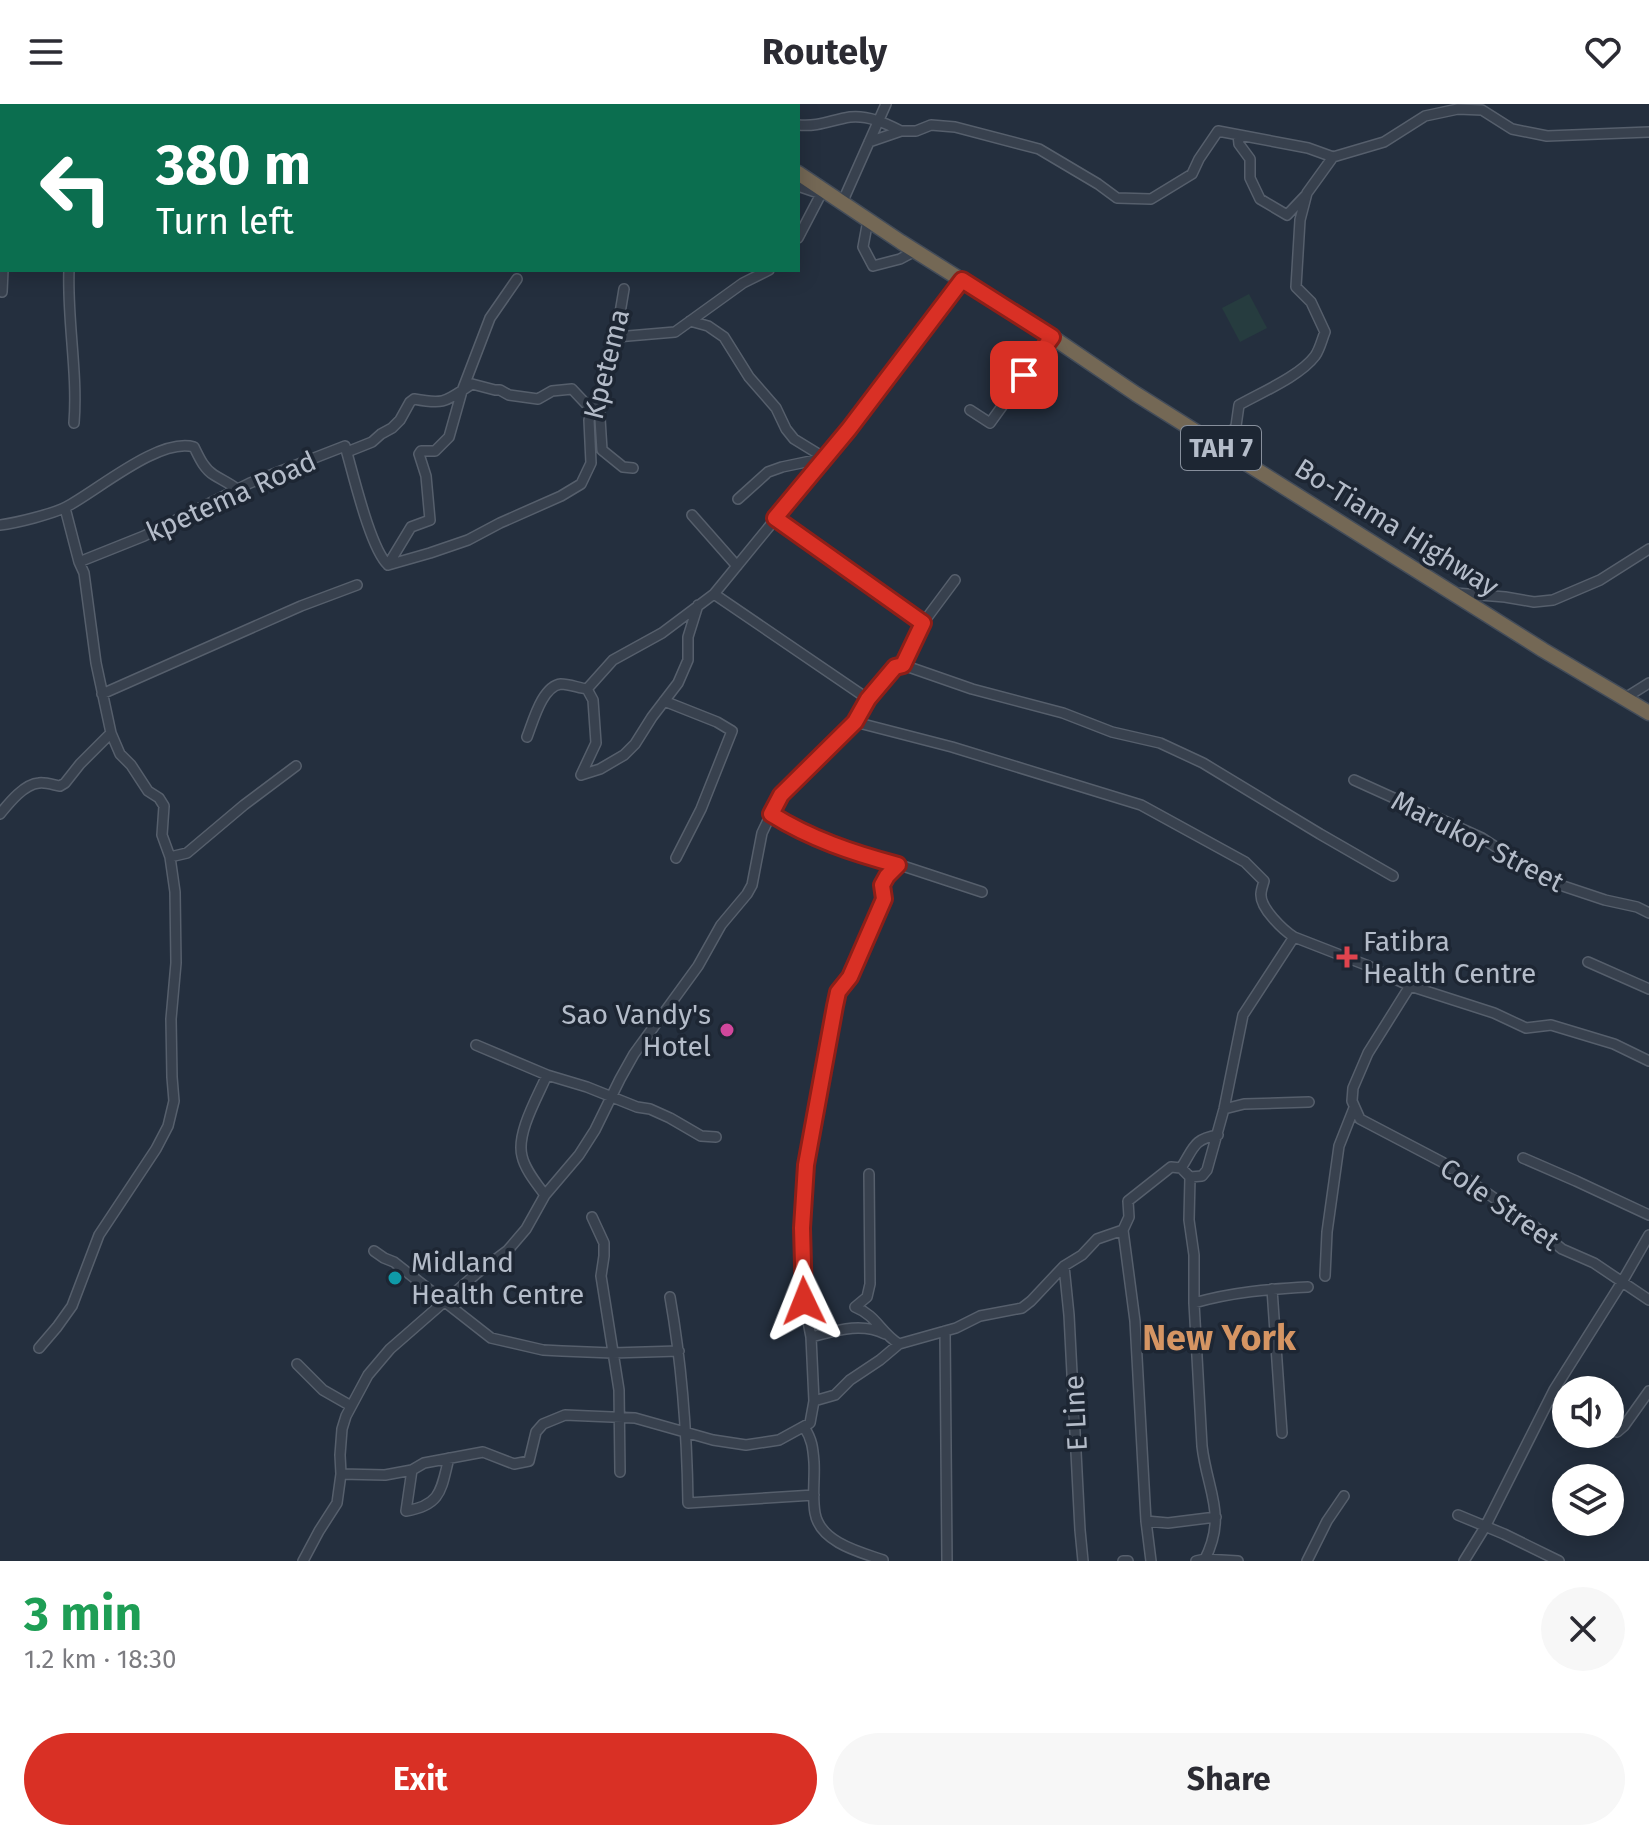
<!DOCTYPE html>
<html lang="en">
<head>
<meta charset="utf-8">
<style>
	body { margin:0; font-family:"Fira Sans",sans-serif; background:#f7f7f7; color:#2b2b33; height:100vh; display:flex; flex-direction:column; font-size:30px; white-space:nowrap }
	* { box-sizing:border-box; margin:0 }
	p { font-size:26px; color:#7c7c81 }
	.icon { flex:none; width:44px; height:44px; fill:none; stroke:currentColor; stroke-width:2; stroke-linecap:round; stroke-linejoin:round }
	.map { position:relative; height:1457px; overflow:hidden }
	.side { display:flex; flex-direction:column; background:#fff; flex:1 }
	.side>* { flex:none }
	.banner { position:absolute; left:0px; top:0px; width:800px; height:168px; box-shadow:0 4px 20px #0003; background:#0b6e4f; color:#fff; overflow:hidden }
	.buttons { position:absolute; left:1552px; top:1272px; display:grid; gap:16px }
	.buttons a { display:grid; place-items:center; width:72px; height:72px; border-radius:50%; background:#fff; box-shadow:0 4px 20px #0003; font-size:40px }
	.pin { position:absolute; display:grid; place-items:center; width:68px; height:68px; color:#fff; margin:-34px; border-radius:16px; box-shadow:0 4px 12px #0006 }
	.me { position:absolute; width:88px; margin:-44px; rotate:358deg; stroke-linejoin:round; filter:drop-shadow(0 0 6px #0008) }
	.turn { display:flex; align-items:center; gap:28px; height:168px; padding:0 24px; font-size:36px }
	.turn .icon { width:104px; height:104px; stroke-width:2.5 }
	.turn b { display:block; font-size:56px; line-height:68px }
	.round { display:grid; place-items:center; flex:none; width:84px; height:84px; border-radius:42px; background:#f7f7f7 }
	.overview { display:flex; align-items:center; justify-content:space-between; height:136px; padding:0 24px }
	h1 { font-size:48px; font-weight:700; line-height:60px; color:#1e9e55 }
	.primary-button { display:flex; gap:16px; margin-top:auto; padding:16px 24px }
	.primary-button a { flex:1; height:92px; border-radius:48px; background:#d93025; color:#fff; font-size:32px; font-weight:700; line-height:92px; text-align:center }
	.primary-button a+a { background:#f7f7f7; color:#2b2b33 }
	header { display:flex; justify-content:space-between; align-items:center; height:104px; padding:0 24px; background:#fff; font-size:36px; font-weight:700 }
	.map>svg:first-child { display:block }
</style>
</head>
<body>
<header><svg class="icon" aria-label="menu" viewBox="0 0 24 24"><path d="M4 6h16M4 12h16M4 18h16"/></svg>Routely<svg class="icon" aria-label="heart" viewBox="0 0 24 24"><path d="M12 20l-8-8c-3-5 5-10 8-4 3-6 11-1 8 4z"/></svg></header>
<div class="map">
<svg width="1649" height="1457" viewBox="0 0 1649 1457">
	<rect width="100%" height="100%" fill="#242f3e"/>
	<path fill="#263c3f" d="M1249,190l18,34 -27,14 -18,-34z"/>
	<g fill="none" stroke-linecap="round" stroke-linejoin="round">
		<g stroke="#565f6c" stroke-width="12">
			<path id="minor" d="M64,0v2
				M130,0v2
				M193,0v2
				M579,0l1,2
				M684,0l1,2
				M731,0l6,2
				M516,2l2,-2
				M798,21c21,2 33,-5 52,-8 18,-2 35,6 51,14
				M1238,31l1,9 11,15v19l10,21 27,16 19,-20
				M869,38l32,-11h15l15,-6 24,2 84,22 59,35 19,14 34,1 41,-25 7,-15 19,-28 90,17 25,9
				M0,65l2,33
				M798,82l23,8
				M842,99l44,-99
				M868,116l-5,27 10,19 27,-7 15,-8
				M0,123h2
				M798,134l23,-44
				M69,166c-2,51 9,102 5,153
				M2,188l1,-22
				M690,217l18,5 16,11 25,40 27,31 10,21 8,10 31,19 -43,9 -14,5 -30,27
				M616,233l59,-5 68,-49 26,-13
				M599,299l3,47 21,17 10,1
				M970,306l20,13 62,-86
				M1221,344l15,-22 3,-21c23,-13 61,-29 76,-49 5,-7 7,-17 10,-24l-14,-30 -15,-15 4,-67 7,-27 26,-36 51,-15 41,-26 33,-7 24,1 30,19 35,7 102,-4
				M347,348l25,-10 9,-8 11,-6 8,-8 10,-18 4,-3c32,6 32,2 58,-15l23,6h5l9,5 29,4 14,-8 20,-2 16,17 4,8
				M65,404l14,54 65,-26 106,-53 95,-37c8,27 25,102 43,119l42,-12 38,-13 32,-17 61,-27 20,-12 10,-21 -2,-43 10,-20 17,-63 8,-48
				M692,411l45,51
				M775,414l148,105
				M0,421c17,-2 52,-11 66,-18 31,-16 93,-70 128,-60 5,10 10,22 20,28 8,5 15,8 23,14
				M79,458l5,11 12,90 15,70 9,21 11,11 17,26 11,7 5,8 -2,29 8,22
				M388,461l23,-38 19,-7 -4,-44 -7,-22 2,-3h14l14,-14 13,-46 28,-73 27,-39
				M1455,489l50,4 29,5 19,-2 47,-20 49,-31
				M714,490l154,105
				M903,561l20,-42 32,-43
				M587,585l26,-29 49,-27 52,-39 135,-165 113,-149
				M102,590l199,-88 56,-21
				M1625,594l24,-15
				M664,597l53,21 15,9 -31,78 -25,49
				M855,618l97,25 189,58 104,57 19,19c-1,4 -3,9 -3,13 -1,14 22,36 33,43
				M527,633c6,-15 15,-51 34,-53 8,0 18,4 26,5l6,11 3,43 -15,32
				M581,671l19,-6 24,-14 11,-11 17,-27 26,-34 10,-23v-23l10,-32
				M1354,676l128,58 66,43 57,19 32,7 12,6
				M0,710c9,-11 24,-30 39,-31 6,-1 15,2 21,3l5,-3 15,-19 31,-31
				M771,710l-9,19 -10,52 -5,9 -26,31 -23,41 -64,88 -14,25 -25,51 -16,25 -34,40 -19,34 -18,21 -32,24 -86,75 -22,26 -22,41 -4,13 -2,26 1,19 44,1 27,-5 12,-7 59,-11 31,12 15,-3 7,-29 7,-8 22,-9 70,3 78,22 33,5 33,-5 31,-17 4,-22 21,-6 15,-15 30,-20 19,-16 57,-16 24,-12 42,-8 9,-7 33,-35 18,-11 15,-16 26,-9 6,-13 -1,-16 43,-34 10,1 9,9 -1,43 5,35v48l8,143c5,45 26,69 2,115
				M982,788l-79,-26 -59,-16 -57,-26 -16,-10 10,-19 74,-73 13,-23 27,-32 8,-2 69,24 91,24 49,19 48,11 43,20 117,71 73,42
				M1588,858l61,27
				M1410,882l-42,67 -15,35 -1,13 8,18 82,43 87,60 33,27 32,14 55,37
				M476,941l71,30 40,12 50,20 13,2 20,9 31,18 15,1
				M1224,1005l20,-5 65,-2
				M1523,1054l53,23 73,34
				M1181,1064c13,-20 12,-29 37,-33
				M869,1070l1,110 -3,13 -12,10c22,9 25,25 44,37
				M1190,1073l12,-1 5,-6 17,-61 19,-94 51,-78 72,28 44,21 84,27 32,15 25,-3 63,19 35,17
				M545,1091c-8,-11 -20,-25 -23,-39 -6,-23 16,-60 25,-81
				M592,1113l12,26v13l-3,20 18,114 1,82
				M1123,1126l12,91 11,200 5,40
				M374,1147l10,7 10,4 97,76 52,12 19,1 50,2 67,-2
				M1064,1162l5,49 11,215 3,31
				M1325,1172l2,-44 12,-86 15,-38
				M1272,1185l10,144
				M670,1193c12,68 17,136 18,206l126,-8
				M1194,1199c38,-11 76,-14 114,-16
				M945,1227l2,230
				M811,1233c24,-6 50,-15 74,-3
				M39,1244l18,-21 15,-21 27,-71 57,-86 12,-23 6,-25 -2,-24 -1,-58 5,-56 -1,-71 -5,-35 17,-4 57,-48 52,-39
				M297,1260l26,26 28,16
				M814,1297l-3,-64 -7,-36 -2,-73 4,-63 32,-173 12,-15 34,-78 -2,-14 5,-9 11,-11
				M804,1323c8,12 9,21 10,35 1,17 -2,34 1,51 5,29 44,39 68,47
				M1610,1326l7,2 7,-6 25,-35
				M412,1366l-6,41c36,-6 35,-22 43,-53
				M1458,1411l46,19 55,27
				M1146,1417l22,2 48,-6
				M303,1457l16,-30 18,-28 4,-29
				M1123,1457h5
				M1196,1457l9,-2 33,2
				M1307,1457l20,-40 17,-25
				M1464,1457l21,-34 69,-137 68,-108 27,-47"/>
		</g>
		<g stroke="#434c59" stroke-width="17">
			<path id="highway" d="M704,0l3,2
				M798,69l103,69 151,95 84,57 407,256 106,63"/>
		</g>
		<use href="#minor" stroke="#38414e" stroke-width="9"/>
		<use href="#highway" stroke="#746855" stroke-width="14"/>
	</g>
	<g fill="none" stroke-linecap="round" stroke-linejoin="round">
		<g stroke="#8d1f18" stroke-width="20">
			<path id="route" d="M804,1197l-2,-73 4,-63 29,-159 3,-14 12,-15 34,-78 -2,-14 5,-9 11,-11c-45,-12 -87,-26 -127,-51l10,-19 74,-73 13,-23 27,-32 8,-2 20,-42 -148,-105 74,-89 113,-149 90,57 -28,38"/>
		</g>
		<use href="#route" stroke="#d93025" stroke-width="14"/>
	</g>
	<path fill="#e0444e" stroke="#1d2633" stroke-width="3" d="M1343 841h8v8h8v8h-8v8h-8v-8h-8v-8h8z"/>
	<circle fill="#d1479c" stroke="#1d2633" stroke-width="3" cx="727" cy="926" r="8"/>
	<circle fill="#0f9aa8" stroke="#1d2633" stroke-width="3" cx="395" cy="1174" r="8"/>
	<g text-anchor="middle" stroke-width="7" stroke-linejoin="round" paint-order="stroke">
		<rect fill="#1d2633" stroke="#878f9c" stroke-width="2" x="1181" y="322" width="80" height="44" rx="6"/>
		<g font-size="26" font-weight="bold" fill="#b4bcc9">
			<text x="1221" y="353">TAH 7</text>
		</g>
		<g font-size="28" fill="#b4bcc9" stroke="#1d2633">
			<text transform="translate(606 260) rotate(-76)" y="10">Kpetema</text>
			<text transform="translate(231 392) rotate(-24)" y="10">kpetema Road</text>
			<text transform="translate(1397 423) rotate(32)" y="10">Bo-Tiama Highway</text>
			<text transform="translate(1478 737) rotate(27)" y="10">Marukor Street</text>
			<text transform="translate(1500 1100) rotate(35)" y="10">Cole Street</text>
			<text transform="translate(1075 1309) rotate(-93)" y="10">E Line</text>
		</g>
		<g font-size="28" fill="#b4bcc9" stroke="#1d2633" text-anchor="start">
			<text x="1363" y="847">Fatibra<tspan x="1363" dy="32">Health Centre</tspan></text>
			<text x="711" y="920" text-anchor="end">Sao Vandy's<tspan x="711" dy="32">Hotel</tspan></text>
			<text x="411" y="1168">Midland<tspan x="411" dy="32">Health Centre</tspan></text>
		</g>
		<g font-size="36" font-weight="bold" fill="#d59563" stroke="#1d2633">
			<text x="1219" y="1246">New York</text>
		</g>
	</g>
</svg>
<div class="buttons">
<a><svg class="icon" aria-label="sound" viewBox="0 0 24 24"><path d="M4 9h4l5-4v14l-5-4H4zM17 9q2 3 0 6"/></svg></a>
<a><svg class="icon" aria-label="layers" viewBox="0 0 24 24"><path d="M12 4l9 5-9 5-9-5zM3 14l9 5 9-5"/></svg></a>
</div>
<div class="pin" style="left:1024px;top:271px;background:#d93025"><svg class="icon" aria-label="arrive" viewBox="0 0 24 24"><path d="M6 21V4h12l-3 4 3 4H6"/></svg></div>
<svg class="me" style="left:804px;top:1197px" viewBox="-20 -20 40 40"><path d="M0-17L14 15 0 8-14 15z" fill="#d93025" stroke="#fff" stroke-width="4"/></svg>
<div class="banner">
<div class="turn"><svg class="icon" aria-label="left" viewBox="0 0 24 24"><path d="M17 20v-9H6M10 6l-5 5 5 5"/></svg><div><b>380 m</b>Turn left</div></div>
</div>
</div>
<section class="side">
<div class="overview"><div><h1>3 min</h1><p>1.2 km · 18:30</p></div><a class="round"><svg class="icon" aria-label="close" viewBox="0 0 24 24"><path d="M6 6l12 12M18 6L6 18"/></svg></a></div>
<div class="primary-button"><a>Exit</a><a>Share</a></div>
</section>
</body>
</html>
